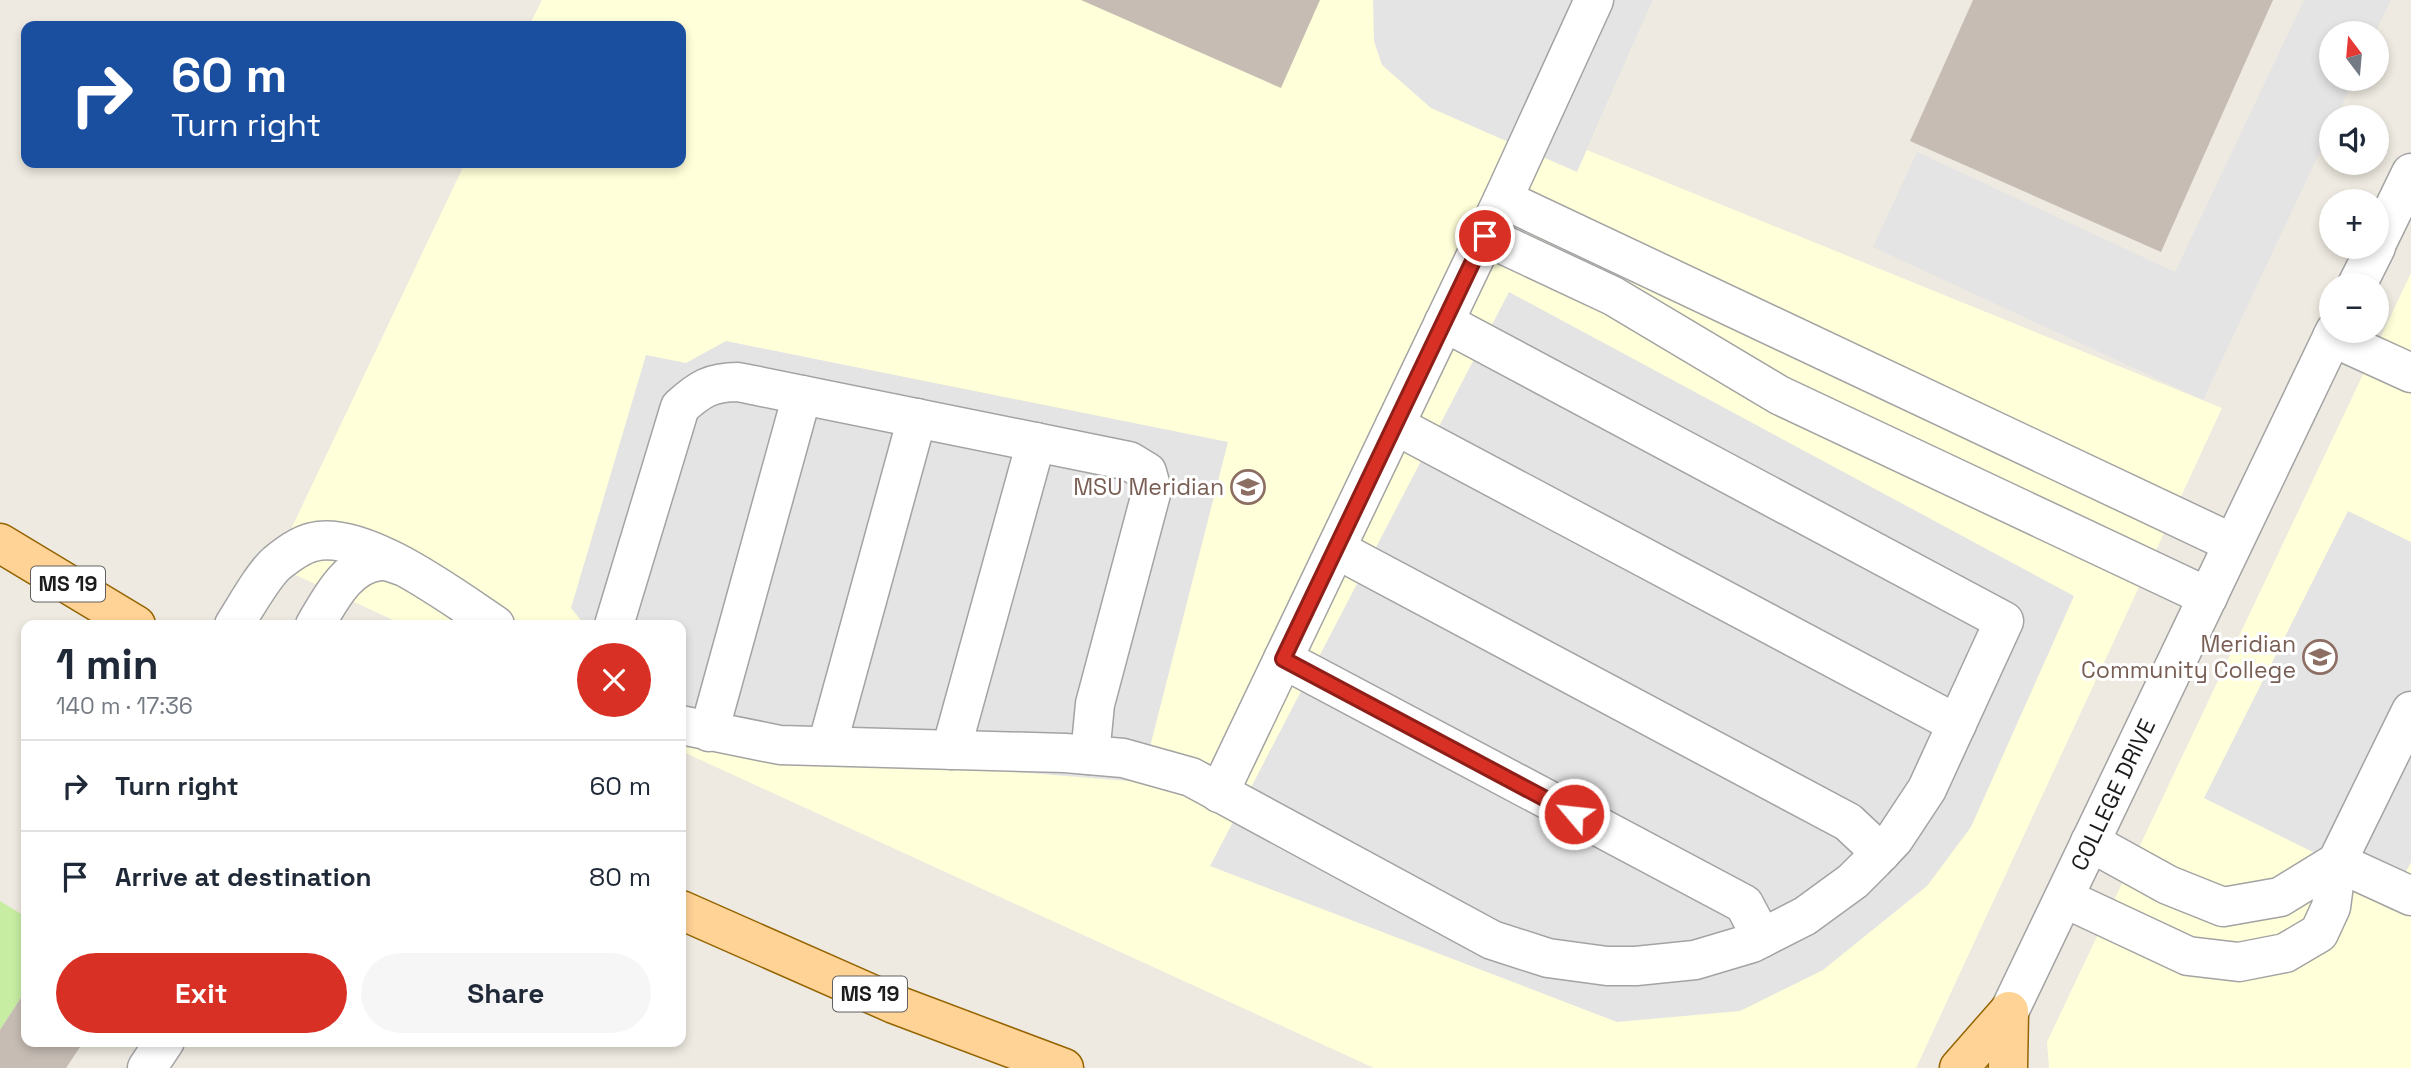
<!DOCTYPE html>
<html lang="en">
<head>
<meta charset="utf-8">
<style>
	body { margin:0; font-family:"Space Grotesk",sans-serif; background:#f6f6f7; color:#1f2937; height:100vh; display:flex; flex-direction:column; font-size:26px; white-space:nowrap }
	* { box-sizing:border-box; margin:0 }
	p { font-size:23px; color:#747a83 }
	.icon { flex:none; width:38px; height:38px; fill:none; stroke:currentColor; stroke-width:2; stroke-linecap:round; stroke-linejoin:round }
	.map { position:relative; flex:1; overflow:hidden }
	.side { position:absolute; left:21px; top:620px; width:665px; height:427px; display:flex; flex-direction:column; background:#fff; border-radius:14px; box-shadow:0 4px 10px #0003 }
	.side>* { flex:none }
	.top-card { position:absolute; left:21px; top:21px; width:665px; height:147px; border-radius:14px; box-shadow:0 4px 10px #0003; background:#1a4fa0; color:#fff; overflow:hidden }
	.needle { width:46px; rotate:344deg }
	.buttons { position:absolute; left:2319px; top:21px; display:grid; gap:14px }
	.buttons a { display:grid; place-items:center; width:70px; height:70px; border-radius:50%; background:#fff; box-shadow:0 4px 10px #0003; font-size:35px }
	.pin { position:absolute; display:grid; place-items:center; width:60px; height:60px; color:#fff; margin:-30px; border:4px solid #fff; border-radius:50%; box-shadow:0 2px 7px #0007 }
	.me { position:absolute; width:77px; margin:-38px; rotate:298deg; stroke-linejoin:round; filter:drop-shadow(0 0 5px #0008) }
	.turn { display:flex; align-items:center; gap:24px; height:147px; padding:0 35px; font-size:32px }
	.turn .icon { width:91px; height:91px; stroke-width:2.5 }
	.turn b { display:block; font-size:49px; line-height:60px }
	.round { display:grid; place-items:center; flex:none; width:74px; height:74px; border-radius:37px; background:#f6f6f7 }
	.headline { display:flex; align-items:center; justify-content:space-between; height:119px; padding:0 35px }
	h1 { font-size:42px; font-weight:700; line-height:52px }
	.button { display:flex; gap:14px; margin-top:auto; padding:14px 35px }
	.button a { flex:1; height:80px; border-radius:42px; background:#d93025; color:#fff; font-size:28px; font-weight:700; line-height:80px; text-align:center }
	.button a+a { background:#f6f6f7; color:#1f2937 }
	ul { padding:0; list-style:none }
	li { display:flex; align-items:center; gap:21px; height:91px; padding:0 35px; border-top:2px solid #e0e1e3 }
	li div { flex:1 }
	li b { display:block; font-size:26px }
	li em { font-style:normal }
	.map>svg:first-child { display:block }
</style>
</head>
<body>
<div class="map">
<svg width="2411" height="1068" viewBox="0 0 2411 1068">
	<rect width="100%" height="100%" fill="#eeeae1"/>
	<path fill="#ffffd9" d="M542,0h1111l-66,150 635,258 -306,660h-542l-693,-317v-126h-277l-130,-60 191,-402h216v-137h-152z
		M2411,273v795h-362l-2,-26z"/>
	<path fill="#c6eda2" d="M0,901l26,16v73l-26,40z"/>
	<path fill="#e4e4e4" d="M1373,0h280l-76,172 -146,-64 -49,-43 -8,-24z
		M2304,0h87l-16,33h-44v46h23l-18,38h-5v11l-128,272 -330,-153 44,-95 258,120z
		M1509,292l565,304 -103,231 -44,59 -104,84 -83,41 -123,11 -407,-156z
		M726,341l502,101 -87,340 -352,-28 -108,-48v-81h-96l-14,-17 75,-253 40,8z
		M2348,511l63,31v320l-16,31 -191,-95z"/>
	<path fill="#c6bcb4" d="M1081,0h239l-39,88z
		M1973,0h300l-112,252 -251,-111z
		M26,990v51h58l-18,27h-66v-38z"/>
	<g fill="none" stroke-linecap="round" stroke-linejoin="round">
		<g stroke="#a3a3a3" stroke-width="41">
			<g id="minor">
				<path d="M1503,199l729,344"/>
				<path d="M1485,236l128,60 166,99 429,202"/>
				<path d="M2376,245l35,-72"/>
				<path d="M2357,285l19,-38"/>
				<path d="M2332,337l79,36"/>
				<path d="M1395,425l562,299"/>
				<path d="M1336,549l512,273 33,31"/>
				<path d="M234,625c11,-17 29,-50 43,-62 10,-8 23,-18 36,-21 50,-13 141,56 182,83"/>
				<path d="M315,625c15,-25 32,-61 65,-64 6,-1 15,3 22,5"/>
				<path d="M614,625l66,-218c20,-18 31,-25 58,-25l391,79 18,11 5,18 -57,214 -5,51"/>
				<path d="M1283,659l461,245 18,34"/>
				<path d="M681,725l99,20 285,8 58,5 68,19 301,163 56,18 59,8h29l59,-6 57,-17 53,-27 48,-35 21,-21 20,-21 33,-50 77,-168 -560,-299"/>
				<path d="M709,732l93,-337"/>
				<path d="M827,746l90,-328"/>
				<path d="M951,750l85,-308"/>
				<path d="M1219,793l284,-594 91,-199"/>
				<path d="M2090,842l78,43 55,22 57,-10 57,-35"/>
				<path d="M2337,862l74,34"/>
				<path d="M2064,898l124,58 51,6 46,-9 34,-20 12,-26 6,-45 74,-151"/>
				<path id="s1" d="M1995,1041l340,-710"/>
				<path d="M147,1068l18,-27"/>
			</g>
		</g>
		<g stroke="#946400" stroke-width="41">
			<path id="major" d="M0,543l136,82
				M681,910l213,94 170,64
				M1959,1068l50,-57
				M2008,1068l1,-57"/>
		</g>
		<use href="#minor" stroke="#fff" stroke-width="38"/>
		<use href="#major" stroke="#ffd295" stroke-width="38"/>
	</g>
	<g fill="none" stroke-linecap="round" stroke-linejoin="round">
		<g stroke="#8d1f18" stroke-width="18">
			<path id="route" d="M1485,236l-202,423 291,155"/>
		</g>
		<use href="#route" stroke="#d93025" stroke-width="12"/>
	</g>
	<defs>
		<g id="university-ring" transform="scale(1.75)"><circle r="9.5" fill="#fff" stroke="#8d6e63" stroke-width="1.5"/><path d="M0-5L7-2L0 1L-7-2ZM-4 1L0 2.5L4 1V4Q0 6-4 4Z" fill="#8d6e63"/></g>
	</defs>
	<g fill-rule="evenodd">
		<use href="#university-ring" x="1248" y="487"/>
		<use href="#university-ring" x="2320" y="657"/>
	</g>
	<g text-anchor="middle" stroke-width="6" stroke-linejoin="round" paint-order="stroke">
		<g fill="#fff" stroke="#606060" stroke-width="2">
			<rect x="31" y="566.5" width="74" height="35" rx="5"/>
			<rect x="833" y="976.5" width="74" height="35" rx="5"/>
		</g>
		<g font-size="21" font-weight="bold" fill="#1c1c1c">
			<text x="68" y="591">MS 19</text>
			<text x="870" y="1001">MS 19</text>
		</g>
		<g font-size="23" fill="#785e54" stroke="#fff" text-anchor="end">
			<text x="1224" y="495">MSU Meridian</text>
			<text x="2296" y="652">Meridian<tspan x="2296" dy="26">Community College</tspan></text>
		</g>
		<g font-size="23" fill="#1c1c1c" stroke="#fff">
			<text dy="8" stroke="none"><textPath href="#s1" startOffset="273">COLLEGE DRIVE</textPath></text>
		</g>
	</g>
</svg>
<div class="buttons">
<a><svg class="needle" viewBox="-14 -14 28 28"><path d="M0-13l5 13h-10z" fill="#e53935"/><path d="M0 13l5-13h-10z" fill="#747a83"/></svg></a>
<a><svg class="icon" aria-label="sound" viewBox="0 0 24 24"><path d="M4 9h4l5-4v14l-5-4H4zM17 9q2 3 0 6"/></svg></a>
<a>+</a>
<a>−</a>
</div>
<div class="pin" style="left:1485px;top:236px;background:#d93025"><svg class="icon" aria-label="arrive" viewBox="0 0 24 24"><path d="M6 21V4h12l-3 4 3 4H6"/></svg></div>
<svg class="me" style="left:1574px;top:814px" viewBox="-20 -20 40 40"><circle r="17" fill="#d93025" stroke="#fff" stroke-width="3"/><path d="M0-11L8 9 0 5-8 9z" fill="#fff"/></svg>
<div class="top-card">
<div class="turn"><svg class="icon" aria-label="right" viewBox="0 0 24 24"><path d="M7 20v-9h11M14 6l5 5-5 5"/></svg><div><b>60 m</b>Turn right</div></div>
</div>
<section class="side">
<div class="headline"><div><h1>1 min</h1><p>140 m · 17:36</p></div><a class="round" style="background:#d93025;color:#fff"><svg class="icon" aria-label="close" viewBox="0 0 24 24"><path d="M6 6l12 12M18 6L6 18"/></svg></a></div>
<ul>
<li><svg class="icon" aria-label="right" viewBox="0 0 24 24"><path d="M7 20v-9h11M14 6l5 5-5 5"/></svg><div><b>Turn right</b></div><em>60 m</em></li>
<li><svg class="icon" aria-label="arrive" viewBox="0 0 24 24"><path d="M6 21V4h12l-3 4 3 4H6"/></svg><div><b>Arrive at destination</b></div><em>80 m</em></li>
</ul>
<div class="button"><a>Exit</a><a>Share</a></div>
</section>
</div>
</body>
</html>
